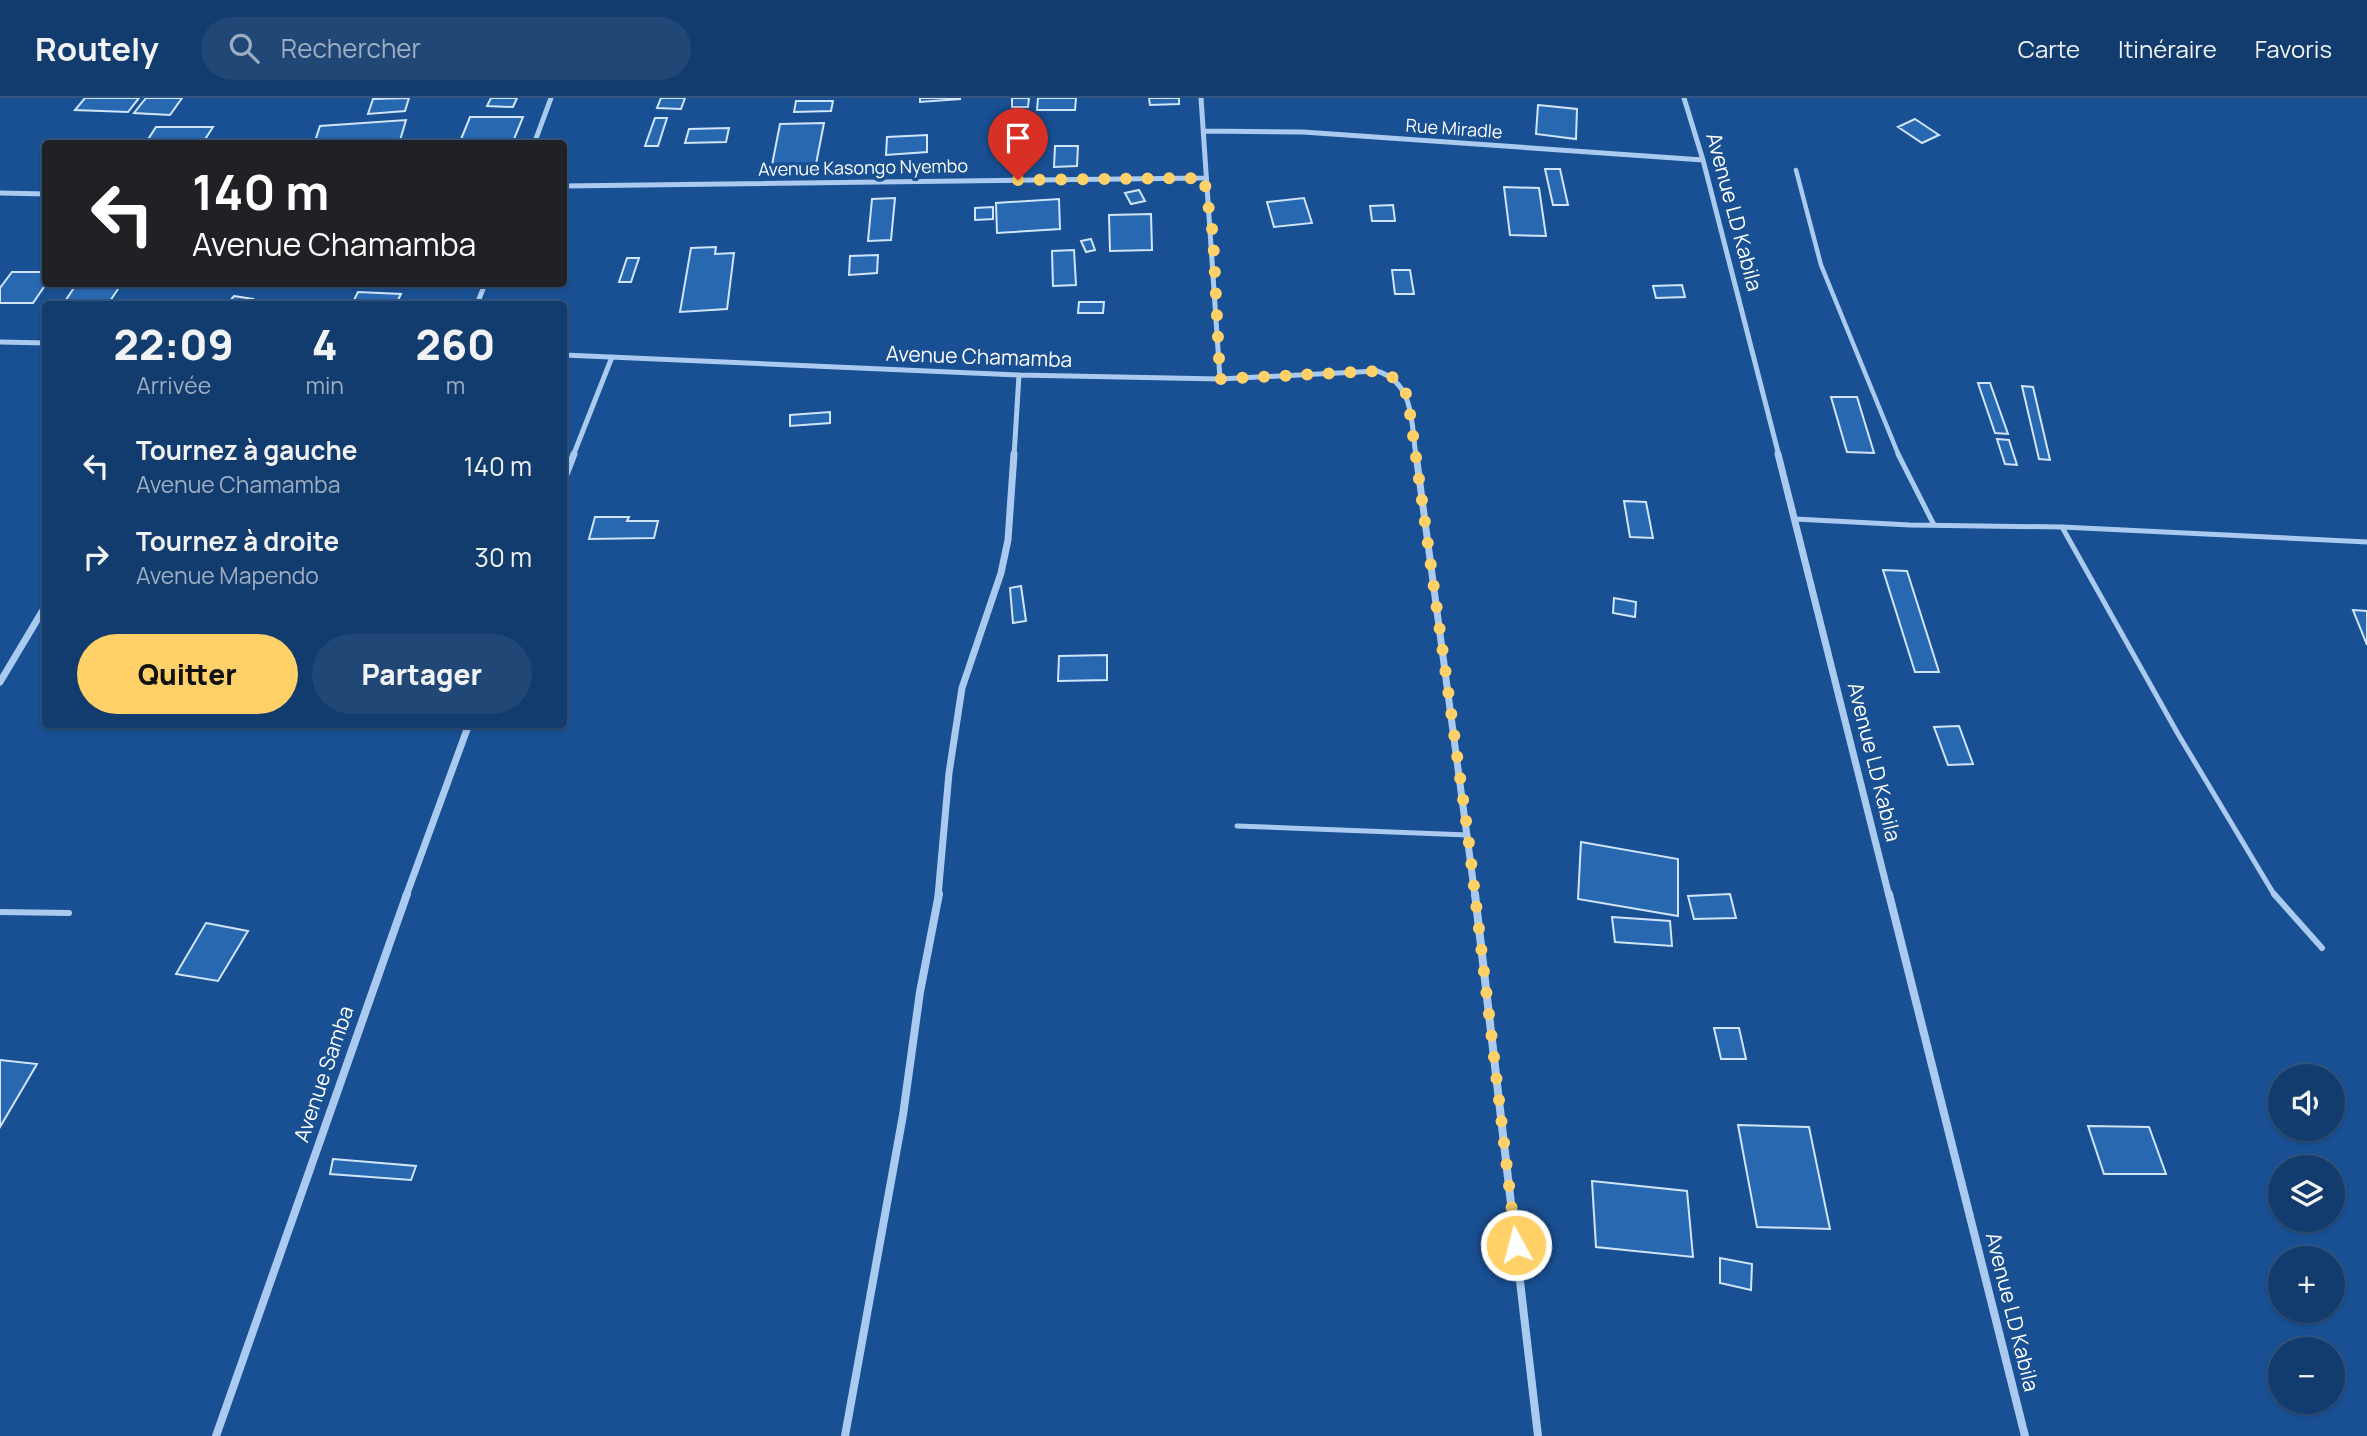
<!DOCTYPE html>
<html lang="fr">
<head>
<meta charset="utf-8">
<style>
	body { margin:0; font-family:Manrope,sans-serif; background:#204776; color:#f1f3f6; height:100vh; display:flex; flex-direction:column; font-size:26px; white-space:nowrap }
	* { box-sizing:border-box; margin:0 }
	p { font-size:23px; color:#9dadc2 }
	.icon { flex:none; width:38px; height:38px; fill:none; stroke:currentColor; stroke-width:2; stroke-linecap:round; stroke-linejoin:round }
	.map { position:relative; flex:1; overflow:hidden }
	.side { position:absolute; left:42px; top:203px; width:525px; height:427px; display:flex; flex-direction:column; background:#133c6e; border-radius:7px; box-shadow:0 2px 5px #0004,0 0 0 2px #325681 }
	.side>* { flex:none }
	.guide { position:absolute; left:42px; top:42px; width:525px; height:147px; border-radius:7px; box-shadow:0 2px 5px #0004,0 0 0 2px #325681; background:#202124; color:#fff; overflow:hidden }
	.buttons { position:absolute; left:2268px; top:966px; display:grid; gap:14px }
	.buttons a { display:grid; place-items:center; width:77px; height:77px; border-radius:50%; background:#133c6e; box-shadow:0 2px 5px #0004,0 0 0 2px #325681; font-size:35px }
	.pin { position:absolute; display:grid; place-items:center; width:60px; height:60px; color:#fff; margin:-72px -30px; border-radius:50% 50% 50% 0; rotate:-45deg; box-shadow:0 0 7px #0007 }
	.pin .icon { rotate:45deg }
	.me { position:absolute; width:77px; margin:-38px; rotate:353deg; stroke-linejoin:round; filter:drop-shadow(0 0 5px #0008) }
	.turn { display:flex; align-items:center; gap:24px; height:147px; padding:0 35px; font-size:32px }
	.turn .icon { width:91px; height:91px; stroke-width:2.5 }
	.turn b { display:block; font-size:49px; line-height:60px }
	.eta { display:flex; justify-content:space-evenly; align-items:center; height:119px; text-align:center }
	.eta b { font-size:42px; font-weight:800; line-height:49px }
	.action { display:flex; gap:14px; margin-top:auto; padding:14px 35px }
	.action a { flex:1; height:80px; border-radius:42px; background:#ffd168; color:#111; font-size:28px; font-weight:800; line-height:80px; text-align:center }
	.action a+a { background:#204776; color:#f1f3f6 }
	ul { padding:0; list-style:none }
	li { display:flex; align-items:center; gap:21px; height:91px; padding:0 35px }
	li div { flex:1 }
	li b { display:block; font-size:26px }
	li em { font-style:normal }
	header { display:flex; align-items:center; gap:42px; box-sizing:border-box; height:98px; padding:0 35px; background:#133c6e; border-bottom:2px solid #325681 }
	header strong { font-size:33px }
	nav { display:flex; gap:38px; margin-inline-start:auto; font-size:24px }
	.search { width:490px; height:63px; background:#204776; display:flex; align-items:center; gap:18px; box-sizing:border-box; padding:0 24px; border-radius:38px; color:#9dadc2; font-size:26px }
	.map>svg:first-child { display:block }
</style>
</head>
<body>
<header>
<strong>Routely</strong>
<div class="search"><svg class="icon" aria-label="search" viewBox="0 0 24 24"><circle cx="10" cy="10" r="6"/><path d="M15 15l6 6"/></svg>Rechercher</div>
<nav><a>Carte</a><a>Itinéraire</a><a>Favoris</a></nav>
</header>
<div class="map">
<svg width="2367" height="1338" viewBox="0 0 2367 1338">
	<rect width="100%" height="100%" fill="#195093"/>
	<path fill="#2868b1" stroke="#d0e4fb" stroke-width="2" d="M85,0h54l-11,14 -53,-2z
		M146,0h36l-12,17 -36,-2z
		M409,0l-4,13 -37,3 5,-15z
		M491,0h26l-4,9 -26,-1z
		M661,0h24l-4,11 -24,-1z
		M920,0h40v1l-40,3z
		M1012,0h17l-1,9h-16z
		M1038,0h38l-1,12h-38z
		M1149,0h30v6l-29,1z
		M796,3h37l-2,10 -37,1z
		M1538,7l39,4 -1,30 -40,-5z
		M470,19h53l-11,27h-53z
		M655,20h12l-9,28h-13z
		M1915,21l24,16 -17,8 -24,-16z
		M406,22l-7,24h-85l6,-18z
		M824,25l-8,41 -44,1 8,-41z
		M156,29h57l-11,17h-57z
		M729,30l-3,14 -41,1 4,-14z
		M927,37v17l-41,3 1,-18z
		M1055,48h23l-1,20 -23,1z
		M1545,71h15l8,36h-15z
		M1504,89l35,1 7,48 -36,-1z
		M1139,92l6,11 -14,3 -6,-11z
		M895,100l-4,42 -23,1 4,-42z
		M1304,100l8,25 -38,4 -7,-25z
		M1059,101l1,30 -63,4 -1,-30z
		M1393,107l2,16h-23l-2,-15z
		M993,109v12l-18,1v-12z
		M1151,116l1,36 -42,1 -1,-36z
		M1091,141l4,11 -9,2 -5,-11z
		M716,149l-1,7 19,-1 -7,56 -47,3 11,-64z
		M1074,152l2,35 -23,1 -1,-35z
		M878,157l-1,18 -28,2 1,-19z
		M627,160h12l-8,24h-12z
		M1392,172h18l4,24h-19z
		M12,174h34v12l-13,19h-33v-15z
		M76,187l44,1 -12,18h-45z
		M1682,187l3,12 -29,1 -3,-12z
		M358,194l43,2 -5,10h-44z
		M234,198l19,3 -4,5h-22z
		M1079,204h25l-1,11h-25z
		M1978,285h12l18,51 -13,-1z
		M2022,288l11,1 17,73 -11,-1z
		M1831,299h26l17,56 -27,-1z
		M830,314v11l-40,3v-11z
		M1997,341l12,1 8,25 -12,-1z
		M1624,403l22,1 7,36 -23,-1z
		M595,419h34l-2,4h31l-4,17 -65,1z
		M1883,472l24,1 32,101h-24z
		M1021,488l5,35 -13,2 -3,-35z
		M1614,500l22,4 -1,15 -22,-4z
		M2353,512l14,1v34z
		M1107,557v25l-49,1 1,-25z
		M1959,628l14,38 -25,1 -14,-38z
		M1581,744l97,17v57l-100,-17z
		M1730,796l6,24 -42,1 -6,-23z
		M1612,819l58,4 2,25 -57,-4z
		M206,825l42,8 -30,50 -42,-7z
		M1714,930h25l7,31h-25z
		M0,962l37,4 -37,63z
		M1738,1027l71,2 21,102 -73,-2z
		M2088,1028l61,1 17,47h-62z
		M333,1061l83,7 -5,14 -81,-6z
		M1592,1083l95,10 6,66 -97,-10z
		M1720,1160l32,6 -1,26 -31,-7z"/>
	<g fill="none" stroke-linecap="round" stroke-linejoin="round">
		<path stroke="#aacaef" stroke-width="4.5" d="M1796,72l25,95 78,191"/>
		<path stroke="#aacaef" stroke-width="5" d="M1898,356l36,71
			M1795,421l115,6 152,2 305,15
			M2062,429l116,207 97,162
			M1237,728l231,9"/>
		<path stroke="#aacaef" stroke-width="6" d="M2274,796l48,54
			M0,814l69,1"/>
		<path stroke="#aacaef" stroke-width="5" d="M1201,0l19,281
			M1684,0l19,62 76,296
			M1204,33l99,1 400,28
			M534,46l17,-46
			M564,88l640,-8
			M0,95l46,1
			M477,206l8,-20
			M0,244l46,1
			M564,257l455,20 201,4 157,-8c38,12 34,52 39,85
			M573,358l39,-99
			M1014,358l5,-81"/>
		<path stroke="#aacaef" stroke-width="7" d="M1416,356l59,442
			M1778,356l111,442
			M564,382l10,-26
			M0,584l46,-77
			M406,798l63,-172
			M938,798l11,-123 13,-85 39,-115 7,-33 6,-86"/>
		<path stroke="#aacaef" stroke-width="8" d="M1475,796l63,542
			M1889,796l136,542
			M216,1338l191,-542
			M845,1338l58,-321 17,-123 19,-98"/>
	</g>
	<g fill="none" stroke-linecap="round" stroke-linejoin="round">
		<path stroke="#ffd168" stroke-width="12" stroke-dasharray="0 21.6" d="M1018,82l186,-2 9,57 7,144 157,-8c17,5 25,10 31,28l60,436 48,410"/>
	</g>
	<g text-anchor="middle" stroke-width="7" stroke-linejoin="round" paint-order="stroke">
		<g font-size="18" fill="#fff" stroke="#195093">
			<text transform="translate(1454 31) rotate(4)" y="6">Rue Miradle</text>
			<text transform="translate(863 70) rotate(-1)" y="6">Avenue Kasongo Nyembo</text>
		</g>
		<g font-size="21" fill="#fff" stroke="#195093">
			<text transform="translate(1734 114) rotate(75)" y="7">Avenue LD Kabila</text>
			<text transform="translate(979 259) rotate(2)" y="7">Avenue Chamamba</text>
			<text transform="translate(1874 664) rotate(76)" y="7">Avenue LD Kabila</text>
			<text transform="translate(324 976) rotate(-71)" y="7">Avenue Samba</text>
			<text transform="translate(2012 1214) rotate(76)" y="7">Avenue LD Kabila</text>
		</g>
	</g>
</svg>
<div class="buttons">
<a><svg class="icon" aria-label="sound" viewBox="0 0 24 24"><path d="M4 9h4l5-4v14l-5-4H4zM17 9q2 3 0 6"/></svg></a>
<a><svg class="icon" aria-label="layers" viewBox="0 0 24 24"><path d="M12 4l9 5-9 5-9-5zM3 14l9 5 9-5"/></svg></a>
<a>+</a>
<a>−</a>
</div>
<div class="pin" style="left:1018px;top:82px;background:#d93025"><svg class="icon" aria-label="arrive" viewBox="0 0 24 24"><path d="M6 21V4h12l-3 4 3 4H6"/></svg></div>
<svg class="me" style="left:1516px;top:1147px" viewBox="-20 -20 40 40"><circle r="17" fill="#ffd168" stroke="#fff" stroke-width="3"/><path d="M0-11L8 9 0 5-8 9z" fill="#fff"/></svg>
<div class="guide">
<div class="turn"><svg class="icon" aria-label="left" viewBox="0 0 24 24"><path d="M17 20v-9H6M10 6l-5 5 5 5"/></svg><div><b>140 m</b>Avenue Chamamba</div></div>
</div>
<section class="side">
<div class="eta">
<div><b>22:09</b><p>Arrivée</p></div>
<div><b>4</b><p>min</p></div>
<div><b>260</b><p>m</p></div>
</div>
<ul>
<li><svg class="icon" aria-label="left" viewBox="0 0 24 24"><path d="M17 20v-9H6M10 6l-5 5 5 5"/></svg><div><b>Tournez à gauche</b><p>Avenue Chamamba</p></div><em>140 m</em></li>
<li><svg class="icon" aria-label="right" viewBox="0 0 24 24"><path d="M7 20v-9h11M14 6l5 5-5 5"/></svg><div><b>Tournez à droite</b><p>Avenue Mapendo</p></div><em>30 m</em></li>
</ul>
<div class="action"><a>Quitter</a><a>Partager</a></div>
</section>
</div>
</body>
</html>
